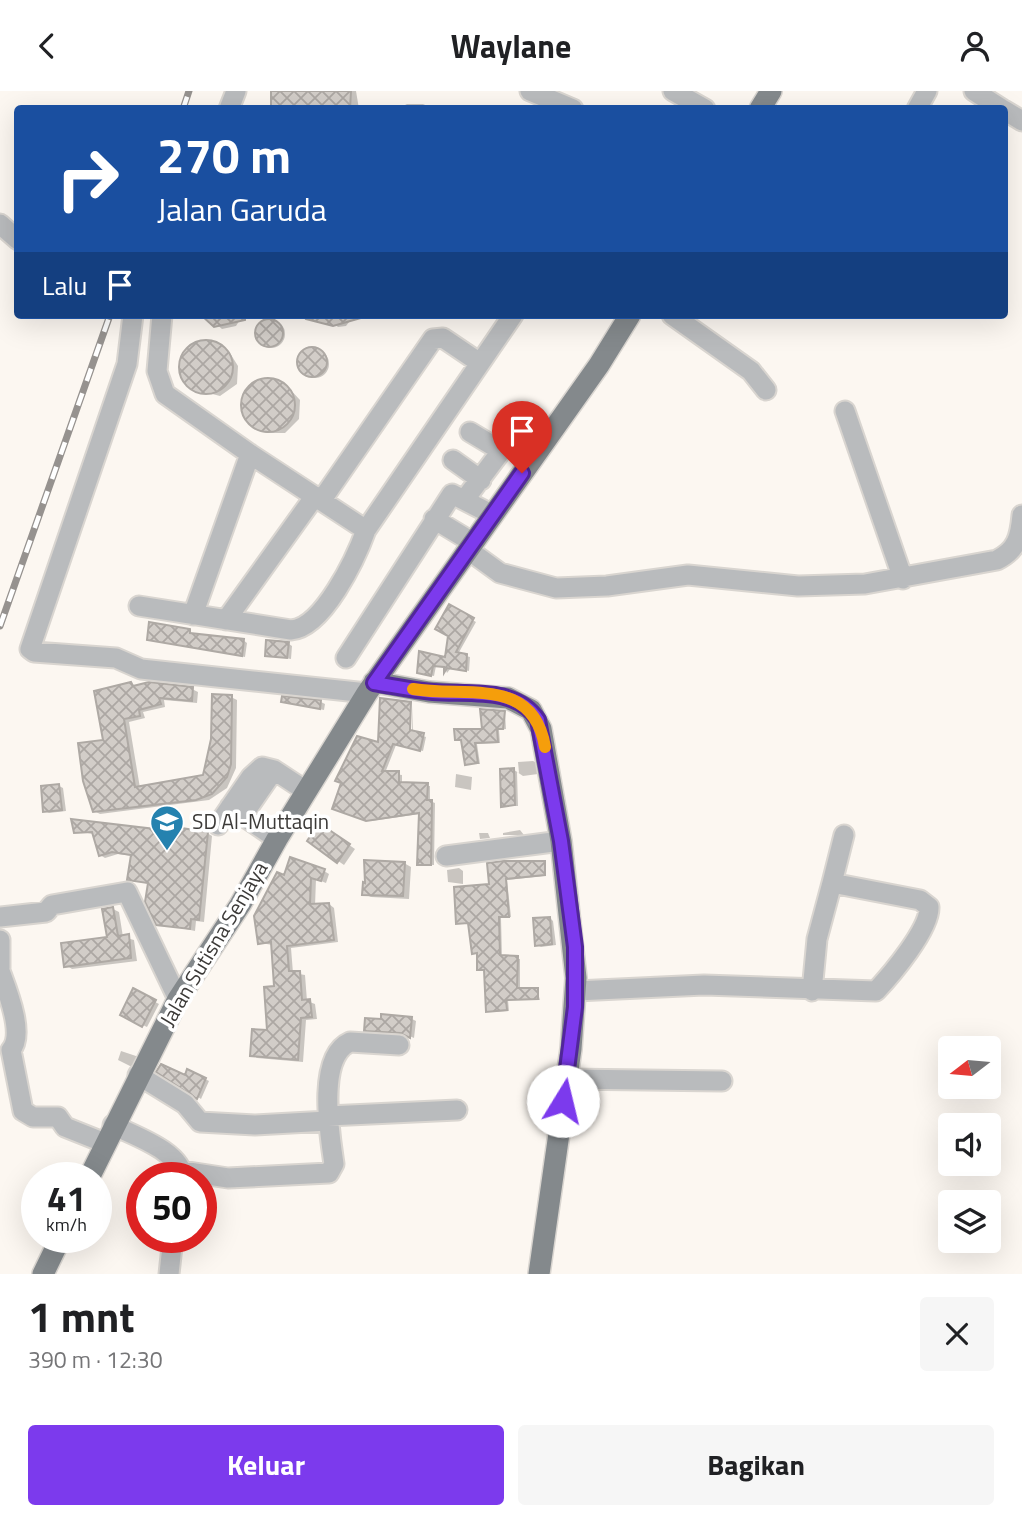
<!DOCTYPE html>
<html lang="id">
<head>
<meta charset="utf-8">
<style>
	body { margin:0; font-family:"Titillium Web",sans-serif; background:#f6f6f6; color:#202124; height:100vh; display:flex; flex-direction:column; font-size:26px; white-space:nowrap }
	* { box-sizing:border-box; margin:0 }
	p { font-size:23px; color:#757577 }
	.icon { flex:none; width:38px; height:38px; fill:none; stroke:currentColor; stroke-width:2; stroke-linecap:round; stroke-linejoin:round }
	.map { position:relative; height:1183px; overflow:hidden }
	.details { display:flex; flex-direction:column; background:#fff; flex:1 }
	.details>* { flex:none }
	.guide { position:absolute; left:14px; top:14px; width:994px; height:214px; border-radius:7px; box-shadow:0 7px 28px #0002; background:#1a4fa0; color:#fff; overflow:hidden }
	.needle { width:46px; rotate:254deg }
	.controls { position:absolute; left:938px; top:945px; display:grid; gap:14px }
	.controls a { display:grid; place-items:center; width:63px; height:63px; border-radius:7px; background:#fff; box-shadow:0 7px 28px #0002; font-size:35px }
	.speed { position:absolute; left:21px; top:1071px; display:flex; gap:14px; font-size:35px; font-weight:700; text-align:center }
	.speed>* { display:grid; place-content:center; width:91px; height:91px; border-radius:50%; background:#fff; box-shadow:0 7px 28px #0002; line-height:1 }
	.speed small { font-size:18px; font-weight:400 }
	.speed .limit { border:10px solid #d22; background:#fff; color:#111 }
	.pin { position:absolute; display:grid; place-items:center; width:60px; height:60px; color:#fff; margin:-72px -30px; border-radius:50% 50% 50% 0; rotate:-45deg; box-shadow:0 0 7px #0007 }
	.pin .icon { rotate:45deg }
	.me { position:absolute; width:77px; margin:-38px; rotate:9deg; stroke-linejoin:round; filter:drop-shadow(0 0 5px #0008) }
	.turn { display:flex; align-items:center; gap:24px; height:147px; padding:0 28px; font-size:32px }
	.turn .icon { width:91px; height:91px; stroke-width:2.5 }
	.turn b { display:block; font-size:49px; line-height:60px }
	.then { display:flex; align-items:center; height:66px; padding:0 28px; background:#0003; gap:14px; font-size:26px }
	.round { display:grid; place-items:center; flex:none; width:74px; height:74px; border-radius:7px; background:#f6f6f6 }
	.headline { display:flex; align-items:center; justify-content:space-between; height:119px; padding:0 28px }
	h1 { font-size:42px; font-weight:700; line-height:52px }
	.action { display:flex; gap:14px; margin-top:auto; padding:14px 28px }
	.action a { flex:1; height:80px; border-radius:7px; background:#7c3aed; color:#fff; font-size:28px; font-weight:700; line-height:80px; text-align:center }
	.action a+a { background:#f6f6f6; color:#202124 }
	header { display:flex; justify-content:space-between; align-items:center; height:91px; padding:0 28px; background:#fff; font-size:32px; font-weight:700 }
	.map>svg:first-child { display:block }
</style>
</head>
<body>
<header><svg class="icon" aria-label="back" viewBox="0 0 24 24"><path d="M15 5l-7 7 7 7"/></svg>Waylane<svg class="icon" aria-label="person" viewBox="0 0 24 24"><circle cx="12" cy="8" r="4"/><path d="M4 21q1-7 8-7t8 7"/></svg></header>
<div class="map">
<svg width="1022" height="1183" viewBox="0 0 1022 1183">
	<defs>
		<pattern id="building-cross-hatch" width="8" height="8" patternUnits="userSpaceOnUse" patternTransform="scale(1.75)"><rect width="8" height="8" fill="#d2cdc8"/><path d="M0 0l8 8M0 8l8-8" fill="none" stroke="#aca7a3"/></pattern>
	</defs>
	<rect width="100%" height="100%" fill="#fcf7f1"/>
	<path fill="#0003" d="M274,0h82l3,18h-85z
		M407,13h16l11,5h-37z
		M206,224h37l-7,11 -14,3z
		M324,224h28l1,2 -7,9 -8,1z
		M257 243a14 14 0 1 1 28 0a14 14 0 1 1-28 0Z
		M211,249l17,10 10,16 -1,18 -17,12 -27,-7 -8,-8 -4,-11 5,-18 9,-8z
		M301 273a14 14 0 1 1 28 0a14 14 0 1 1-28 0Z
		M268,288l19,7 13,14 -1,19 -14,14h-19l-21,-18 -2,-12 3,-13 11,-8z
		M450,516l26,15 -18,32 12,3 -1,14 -18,-3 -4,5 -2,-5 -9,-2 -2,10 -12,-2 -5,-8 3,-13 27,6z
		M190,539l3,5 50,5 4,3 -2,14 -96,-18z
		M289,553l3,2 -1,13 -25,-4z
		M131,593l6,3 55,2 6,3 -1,11 -33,-3 1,7 -22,5 2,6 -16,4 11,66 65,-12 26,-79 6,3 -1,68 -9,20 -18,12 -109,14 -6,-3 12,-70z
		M284,607l37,4 4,2 -1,6 -37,-7z
		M412,614l1,28 13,4 -3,14 -27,-6 -11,28 17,2v9l28,2v15l5,2 -1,62 -15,-1 1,-50 -49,7 -34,-11 42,-65 33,-6z
		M505,622l1,16 -7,1 1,13 -23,1 3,20h-14l-3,-24 -7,-1 28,-8z
		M533,670l4,2 1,11 -15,2 -6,-4 1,34h-16l12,-36 5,3 -1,-11z
		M456,683l16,3 -1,13 -16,-3z
		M59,695l4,2 3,23 -17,2 -4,-2z
		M326,738l29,20 -11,16 -35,-24z
		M520,739l4,5h-21v-2z
		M75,740l132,2 5,3 -8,86 -8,-1 -1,10 -38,-8 -8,-39 -20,-5 4,-23 -15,-2 -13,4 -5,-3 -6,-21z
		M479,742h9l2,5 -10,1z
		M404,772l7,4 -2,32 -38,-2 -7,-3z
		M543,772v13l-36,4 4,37 -10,1 1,39 18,2v31h17l3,10h-32l1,11 -18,1 -5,-42 -7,-1v-15l-6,-2 -3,-29h-12l33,-37 -3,-21z
		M459,777l4,3v13l-15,-2 -1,-12z
		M324,780l5,3 -3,9 -10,-4 -1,27 14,-2 5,4 4,34 -47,6 2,25 12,2 2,26 8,3 2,15 -11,1 -3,42 -46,-4 -5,-3 17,-23 7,-44 -3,-43 -13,-2 25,-66z
		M113,818l6,3 4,25 11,3 3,21 -65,8 -6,-4 43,-26z
		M550,827l3,3 3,24 -15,2 -4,-2z
		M134,900l25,13 -12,23 -25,-12z
		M412,928l4,2 -2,17 -9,-4 -39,-4z
		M121,960l18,6 -5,11 -16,-8z
		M159,980l46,8 4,2 -8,18z"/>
	<path fill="url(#building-cross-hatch)" stroke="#aea9a4" stroke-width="2" d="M271,0h80l-1,18h-79z
		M201,224h44v5l-31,7z
		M307,224h56l1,2 -31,9 -27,-7z
		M255 242a14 14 0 1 1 28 0a14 14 0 1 1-28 0Z
		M179 276a27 27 0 1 1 54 0a27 27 0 1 1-54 0Z
		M297 271a15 15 0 1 1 30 0a15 15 0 1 1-30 0Z
		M241 314a27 27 0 1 1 54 0a27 27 0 1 1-54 0Z
		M449,513l25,14 -18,34 11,2 -1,17 -19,-3 -3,5v-6l-11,-1 -2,10 -14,-3 2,-22 26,6 3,-21 -13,-7z
		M149,531l41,7v4l54,6 -2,17 -95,-16z
		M266,549l23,2 -2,16 -22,-2z
		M131,591l2,4 16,-4 44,5 -1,14 -33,-3 2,6 -22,6 1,6 -16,3 11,68 68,-12 8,-36 1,-45 20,1 -1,69 -4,13 -15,17 -16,6 -103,12 -10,-31 -5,-38 25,-3 -9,-49z
		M282,605l39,4 -1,9 -39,-7z
		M380,607l31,4 -1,28 14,3 -4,18 -27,-7 -11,27h17v11l29,1 -1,17h5l-1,65h-14l2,-52 -53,8 -34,-12 9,-26 -6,-2 22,-45 21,6z
		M480,618l25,2 -2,18h-6l1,13 -23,1 3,20 -13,2 -4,-25h-6l-1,-11h28z
		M514,677l1,37 -14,2 -1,-38z
		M59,693l3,26 -19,2 -2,-26z
		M71,728l110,13v-4l27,4 -9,88 -8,-1 -1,10 -34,-4 -11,-23 3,-19 -21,-3 4,-25 -19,-3 -13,4 -7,-24 -18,1z
		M319,732l31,21 -13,19 -30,-22z
		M290,766l35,12 -4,12 -10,-3 -1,26 19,-1 5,37 -47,6 2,25h11l2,29 8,-1 2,18 -11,1 -3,42 -48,-4 2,-27 15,1 -3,-43 10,-1 -3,-44 -13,2 -4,-28 23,-44 7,3z
		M364,769l41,2 -2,34 -41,-1 1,-13 2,1z
		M503,770h42v14l-39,4 3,38h-10l1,38 18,1 -1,32h21v11l-32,1 1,10 -21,2 -2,-42h-7v-17l-5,1 -4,-31 -12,1 -2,-37 35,-3 -2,-21z
		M113,816l5,29 11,-2 2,24 -67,9 -3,-24 46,-6 -5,-28z
		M550,826l2,27 -17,2 -2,-28z
		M133,897l23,12 -14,27 -22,-12z
		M381,923l31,3 -2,21 -10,-5 -36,-2 1,-13 16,1z
		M161,973l24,11 2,-6 19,9 -9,21 -41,-27z"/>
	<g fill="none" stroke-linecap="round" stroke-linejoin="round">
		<g stroke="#d9d5d0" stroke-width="23">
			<path id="minor" d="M530,0l43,18
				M673,0l32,18
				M974,0l28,18
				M229,18l7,-18
				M917,18l10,-18
				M1004,19l18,11
				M0,133l18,16
				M133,224l-6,49 -97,285 4,3 82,6 25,11 226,24
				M162,224l-5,56 8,23 85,60 116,76
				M672,224l79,56 15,19
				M845,320l58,168
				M453,369l28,20
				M465,408l34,-45 -4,-7 -25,-15
				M321,410l112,-162 10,-1 37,25
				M434,428l38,23
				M467,458l33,24 56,15 51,-2 81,-11 110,11 67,-2 132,-24c20,-10 23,-23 25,-45
				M139,515l152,24c32,-2 65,-72 75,-100l147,-215
				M193,524l57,-161
				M226,529l89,-124
				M346,567l106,-164 39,20
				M230,716l47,32
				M243,724l31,-45
				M218,734l33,-48 11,-10 12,3 32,21
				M446,765l115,-15
				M0,826l46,-5 6,-7 75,-13 51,107
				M0,849v28
				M0,880c7,19 25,63 11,79l12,61 10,6h25l7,10 40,16
				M576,900l128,-6 172,6c15,-16 54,-62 53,-84l-9,-7 -88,-17 12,-48
				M812,900l5,-52 15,-56
				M138,984l47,29 15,18 55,3 73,-4
				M567,988l155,2
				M328,1025l129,-6
				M113,1034c21,11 68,26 70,53
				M182,1080l46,7 101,-5 5,-9c-4,-28 -18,-107 16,-122l49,3
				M169,1183l4,-37"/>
		</g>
		<g stroke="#d9d5d0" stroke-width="24">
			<path id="major" d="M760,18l11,-18
				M374,591l55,10 79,6 23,12 10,19 20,112 15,137 -5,71 -32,225
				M89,1087l89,-179 62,-94 37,-66 90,-146 232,-328 31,-50
				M43,1183l18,-37"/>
		</g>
		<use href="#minor" stroke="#b9bbbd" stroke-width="19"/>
		<use href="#major" stroke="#84898c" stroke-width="21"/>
		<g stroke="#96928f" stroke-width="7">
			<path id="rail" d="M183,18l6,-18
				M0,535l110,-311"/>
		</g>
		<use href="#rail" stroke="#fff" stroke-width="4.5" stroke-dasharray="13" stroke-linecap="butt"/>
	</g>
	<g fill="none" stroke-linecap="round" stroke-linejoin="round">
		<g stroke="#51269a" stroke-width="18">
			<path id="route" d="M522,382l-148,210c19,3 39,7 59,9 35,3 83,-6 105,28l23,121 14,106v60l-12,94"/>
		</g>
		<use href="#route" stroke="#7c3aed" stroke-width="12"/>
		<path stroke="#f59e0b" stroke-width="12" d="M413,598c55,9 120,-13 132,58"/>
	</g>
	<defs>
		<g id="school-pin" transform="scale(1.75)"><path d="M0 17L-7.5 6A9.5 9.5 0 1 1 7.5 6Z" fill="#2582af" stroke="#fff"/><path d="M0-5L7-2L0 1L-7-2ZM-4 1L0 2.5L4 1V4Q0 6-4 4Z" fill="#fff"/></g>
	</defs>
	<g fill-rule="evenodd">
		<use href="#school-pin" x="167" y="731"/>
	</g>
	<g text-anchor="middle" stroke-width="7" stroke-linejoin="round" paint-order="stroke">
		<g font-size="21" fill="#3c3a38" stroke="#fff" text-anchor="start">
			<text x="192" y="738">SD Al-Muttaqin</text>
		</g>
		<g font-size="21" fill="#3c3a38" stroke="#fff">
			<text transform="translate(214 853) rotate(-59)" y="7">Jalan Sutisna Senjaya</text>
		</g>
	</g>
</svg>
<div class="controls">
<a><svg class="needle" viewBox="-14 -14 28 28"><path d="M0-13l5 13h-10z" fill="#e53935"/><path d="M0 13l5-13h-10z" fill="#757577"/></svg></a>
<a><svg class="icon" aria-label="sound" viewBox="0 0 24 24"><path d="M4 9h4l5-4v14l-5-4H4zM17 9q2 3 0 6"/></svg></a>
<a><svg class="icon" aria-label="layers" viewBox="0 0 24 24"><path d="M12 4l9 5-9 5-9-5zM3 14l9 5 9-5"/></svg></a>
</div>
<div class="speed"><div>41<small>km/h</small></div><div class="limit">50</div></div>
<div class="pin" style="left:522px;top:382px;background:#d93025"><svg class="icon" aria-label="arrive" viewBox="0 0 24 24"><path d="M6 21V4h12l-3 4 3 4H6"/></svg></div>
<svg class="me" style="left:563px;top:1010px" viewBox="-20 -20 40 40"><circle r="19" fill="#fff"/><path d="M0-13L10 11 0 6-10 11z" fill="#7c3aed"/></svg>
<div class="guide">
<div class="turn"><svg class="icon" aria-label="right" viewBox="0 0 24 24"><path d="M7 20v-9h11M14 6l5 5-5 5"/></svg><div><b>270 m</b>Jalan Garuda</div></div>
<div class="then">Lalu<svg class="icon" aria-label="arrive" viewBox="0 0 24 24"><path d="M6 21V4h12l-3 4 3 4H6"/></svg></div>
</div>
</div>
<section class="details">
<div class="headline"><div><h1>1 mnt</h1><p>390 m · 12:30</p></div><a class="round"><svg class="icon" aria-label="close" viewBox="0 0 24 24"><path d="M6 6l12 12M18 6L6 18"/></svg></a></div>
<div class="action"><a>Keluar</a><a>Bagikan</a></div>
</section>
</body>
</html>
